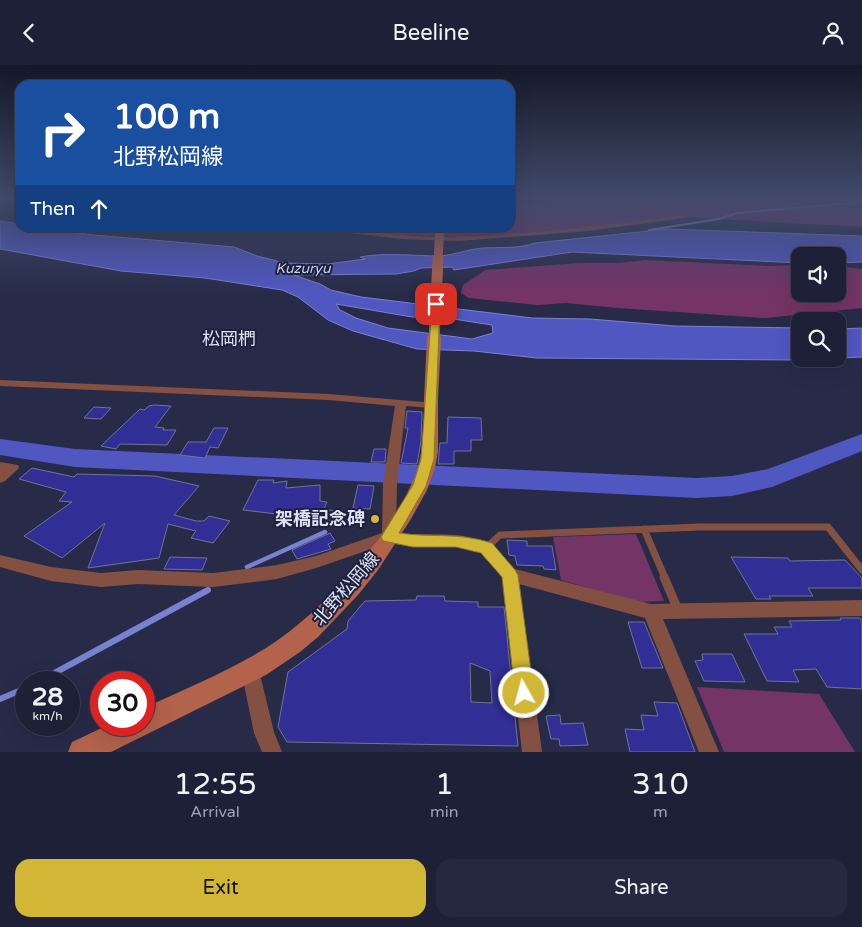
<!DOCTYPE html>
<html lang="en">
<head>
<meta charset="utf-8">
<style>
	body { margin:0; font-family:"Varela Round","Noto Sans JP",sans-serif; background:#25283e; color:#f1f3f6; height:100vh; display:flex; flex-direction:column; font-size:19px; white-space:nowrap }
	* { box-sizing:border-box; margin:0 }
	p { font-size:16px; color:#a0a3ad }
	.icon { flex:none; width:28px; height:28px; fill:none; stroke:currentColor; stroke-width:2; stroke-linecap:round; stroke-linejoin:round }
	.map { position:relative; height:687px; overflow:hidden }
	.sheet { display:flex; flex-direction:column; background:#1d2036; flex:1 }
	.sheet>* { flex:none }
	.top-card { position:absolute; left:15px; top:15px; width:500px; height:152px; border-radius:15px; box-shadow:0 5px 20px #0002,0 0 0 1px #3b3e51; background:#1a4fa0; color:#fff; overflow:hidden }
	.buttons { position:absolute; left:791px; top:182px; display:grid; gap:10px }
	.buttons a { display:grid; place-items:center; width:55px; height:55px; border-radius:10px; background:#1d2036; box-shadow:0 5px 20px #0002,0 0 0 1px #3b3e51; font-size:25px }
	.speed { position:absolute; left:15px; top:606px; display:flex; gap:10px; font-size:25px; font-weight:700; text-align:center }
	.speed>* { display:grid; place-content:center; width:65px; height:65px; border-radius:50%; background:#1d2036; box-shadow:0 5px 20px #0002,0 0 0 1px #3b3e51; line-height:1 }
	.speed small { font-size:12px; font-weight:400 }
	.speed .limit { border:8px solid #d22; background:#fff; color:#111 }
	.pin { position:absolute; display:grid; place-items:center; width:42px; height:42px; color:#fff; margin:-21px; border-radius:10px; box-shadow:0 2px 8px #0006 }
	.me { position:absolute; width:55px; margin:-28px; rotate:353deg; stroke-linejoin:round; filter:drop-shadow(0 0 4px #0008) }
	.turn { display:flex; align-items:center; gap:18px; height:105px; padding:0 15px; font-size:22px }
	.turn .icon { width:65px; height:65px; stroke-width:2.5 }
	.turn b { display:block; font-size:35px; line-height:42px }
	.then { display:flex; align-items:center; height:48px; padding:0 15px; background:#0003; gap:10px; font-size:19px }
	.eta { display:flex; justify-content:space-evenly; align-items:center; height:85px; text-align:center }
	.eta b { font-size:30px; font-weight:600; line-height:35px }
	.cta { display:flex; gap:10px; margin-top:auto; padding:10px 15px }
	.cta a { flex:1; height:58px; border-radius:15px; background:#d2b635; color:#111; font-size:20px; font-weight:600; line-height:58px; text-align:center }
	.cta a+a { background:#25283e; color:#f1f3f6 }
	header { display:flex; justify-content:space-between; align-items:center; height:65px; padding:0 15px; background:#1d2036; font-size:22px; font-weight:600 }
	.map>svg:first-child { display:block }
</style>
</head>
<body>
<header><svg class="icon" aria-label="back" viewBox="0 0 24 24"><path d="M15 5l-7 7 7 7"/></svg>Beeline<svg class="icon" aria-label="person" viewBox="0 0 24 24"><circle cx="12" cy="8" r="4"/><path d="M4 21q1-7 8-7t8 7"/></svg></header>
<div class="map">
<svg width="862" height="687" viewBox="0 0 862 687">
	<rect width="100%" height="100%" fill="#272b48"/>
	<path fill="#743466" d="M543,133h319v29l-179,-10 -196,21 -89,-3 -95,-7 207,-1v-24h37z
		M645,195l124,6 31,-1v29h38v-28l24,3v39l-97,10 -147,-10 -52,-5 -29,2 -68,-7 -8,-5 2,-8 22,-15 95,-7h38z
		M636,469l28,67 -26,1 -77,-22 -8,-43z
		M697,622l122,7 36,58h-131z"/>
	<path fill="#5157c1" stroke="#7b81d1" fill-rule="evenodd" d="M0,156l20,3v3l20,1 54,7 140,12 23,9 28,7 43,1 37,-5 -5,-2c27,-5 54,-1 81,-1 13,-1 27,-7 41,-8 18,-1 36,1 53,-5l133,-14 194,7v26l-24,1v-7h-38v7l-228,-11 -118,18 -2,-3 -31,1 -7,3 -18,3 -102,1 26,9 11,6 30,7 171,21 58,1 85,7 125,2v31h20l-25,1 -258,-2 -63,-7 -57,-2 -64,-18 -25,-11 -30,-23 -16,-7 -77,-12 -84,-7 -121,-22zM336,239l76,13h28l52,8 1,8 -21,6 -84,-11 -32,-10 -16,-8z
		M862,263v29l-24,1v-29z"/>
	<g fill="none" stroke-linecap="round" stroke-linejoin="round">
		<path stroke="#7b81d1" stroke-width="2" d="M649,165l70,-11 18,-6 125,-11"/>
		<path stroke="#7b81d1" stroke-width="4.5" d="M247,502l78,-35"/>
		<path stroke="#7b81d1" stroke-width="6" d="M36,618l172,-93
			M0,634l26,-11"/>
		<path fill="#5157c1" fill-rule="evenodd" d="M862,369v17l-90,36 -40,9 -35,2 -622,-31 -75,-12v-16l75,10 622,29 35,-2 36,-7z"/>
	</g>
	<path fill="#312e95" stroke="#6e7597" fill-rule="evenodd" d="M154,340l17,1 -16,21 9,1 -1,2h13l-9,15 -47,-1 -4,5 -15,-3 39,-37 4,1 5,-4z
		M94,342l17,1 -10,11 -17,-1z
		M407,346l15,1 -1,29 -4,23 -16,-1 7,-35h-3z
		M448,352l33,1 1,22h-11v11h-17v13h-16l2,-21h7z
		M214,363h14l-10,20 -8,-1 -5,11 -25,-3 8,-13h18z
		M374,384h12l-1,13h-14z
		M32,403l42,9 3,-3 78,2 44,10 -25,29 22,6h8l5,-5 21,5 -17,22 -22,-5 5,-7 -28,-7 -9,34 -71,10 17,-45 -43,35 -38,-22 48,-34 -13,-1 7,-9 -47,-13z
		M258,415h16l-1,3 14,-2 -1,7 34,-3v16l7,1 -3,7 19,3 -5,10 -43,-8 -1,2 -51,-6z
		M358,420l16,1 -4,23 -17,-1z
		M330,468l5,8 -7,3 3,5 -34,10 -5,-9z
		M507,475l20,1v5h25l4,24 -12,-1 -1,-3 -26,-1 -2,-9 -6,-1z
		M170,492l37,1 -5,12 -38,-1z
		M731,492l57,1 2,3 55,-1 17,18v10h-54l5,8h-44l2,3h-15z
		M417,531h27l1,5 33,1v5h26l14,139 -231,-4 -9,-15 10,-55 59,-43 1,-8 17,-20 51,-1zM470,598l20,8 2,32 -21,-1z
		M840,553h20l2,4v67l-35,-2 -11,-18 -23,1 6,12 -32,-1 -23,-47h34l-4,-7h18l-3,-6 52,-1z
		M628,557h16l19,46h-21z
		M702,589h30l13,28 -41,-1 -9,-20 8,-1z
		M654,637l23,1 18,49h-65l-5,-23 19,1 -3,-15 17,1z
		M560,650l1,9 22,-1 5,22 -28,1 -1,-7h-8l-5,-23z"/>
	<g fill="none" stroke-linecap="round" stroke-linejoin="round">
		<path stroke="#845042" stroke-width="7" d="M644,464l21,49
			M486,483l14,-13 199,-8h129l34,43"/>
		<path stroke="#845042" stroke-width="9" d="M664,512l14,33"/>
		<path fill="#845042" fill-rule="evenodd" d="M683,150l3,2 -1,1 -98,13 -128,10 -58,-2 -101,-12c53,0 106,12 160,10 74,-2 149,-13 223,-22z
			M0,315l329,14 106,9 2,2 -2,2 -4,1 -25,-2 -9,78 -1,48c20,4 40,1 60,3 12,1 24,5 35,9l24,25 136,35 211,-4v16l-199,3 56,133h-20l-54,-134 -126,-34 23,168h-20l-20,-175 -21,-24 -25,-6h-43l-24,-4 -73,25 -39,11 -64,8 -75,-3 -37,3 -50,-6 -51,-14v-12l51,12 50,6 37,-3 75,3 64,-8 39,-9 66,-23 1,-49 12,-78 -66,-6 -329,-14z
			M0,397l18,3 1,3 -14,13 -5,2z
			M250,596l6,3 3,6 15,62 8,20h-20l-8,-19 -13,-63 3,-6z"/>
		<path fill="#b3624b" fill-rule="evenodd" d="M431,330l5,1 2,3v52l-3,17 -8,22 -16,29 -33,51 -20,25 -40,42 -18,15 -34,23 -155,77h-43l4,-10 36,-17h36v-17c41,-19 83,-36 122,-60 56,-35 132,-118 152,-181 6,-22 6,-46 6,-68l2,-3z"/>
		<path stroke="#b3624b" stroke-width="9" d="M438,195l2,-33"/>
		<path stroke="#b3624b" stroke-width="11" d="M434,275l4,-81"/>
		<path stroke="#b3624b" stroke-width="14" d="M431,334l3,-60"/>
	</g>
	<linearGradient id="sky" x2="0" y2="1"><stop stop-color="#151828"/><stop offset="0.58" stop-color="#414a6a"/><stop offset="1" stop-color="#414a6a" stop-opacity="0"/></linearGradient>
	<rect width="862" height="229" fill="url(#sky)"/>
	<path fill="#d2b635" stroke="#887622" d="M436,236l4,3 -6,155 -8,27 -27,47c33,5 59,-1 93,10l23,27 3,5 16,118 -3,7 -7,2 -6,-2 -3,-7 -13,-116 -21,-24 -25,-6h-43l-30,-6 -2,-4 32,-52 8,-26 11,-155z"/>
	<circle fill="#d2b635" stroke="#1d213d" stroke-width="2" cx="375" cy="454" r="5"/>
	<g text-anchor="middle" stroke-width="4" stroke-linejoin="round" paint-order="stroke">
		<g font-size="14" font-style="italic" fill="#cad0eb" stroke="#1d213d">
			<text x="303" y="208">Kuzuryu</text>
		</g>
		<g font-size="18" fill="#dde2f5" stroke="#1d213d">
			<text x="229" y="280">松岡椚</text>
		</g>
		<g font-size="18" font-weight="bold" fill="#dde2f5" stroke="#1d213d" text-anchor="end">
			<text x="365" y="460">架橋記念碑</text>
		</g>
		<g font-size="18" fill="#dde2f5" stroke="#1d213d">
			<text transform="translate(346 524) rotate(-49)" y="6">北野松岡線</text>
		</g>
	</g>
</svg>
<div class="buttons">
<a><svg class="icon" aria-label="sound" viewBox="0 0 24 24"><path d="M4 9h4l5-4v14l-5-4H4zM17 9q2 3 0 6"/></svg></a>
<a><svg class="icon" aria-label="search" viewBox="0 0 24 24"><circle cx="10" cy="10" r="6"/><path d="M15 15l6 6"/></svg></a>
</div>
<div class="speed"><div>28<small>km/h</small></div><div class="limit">30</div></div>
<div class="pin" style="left:436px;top:239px;background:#d93025"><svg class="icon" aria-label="arrive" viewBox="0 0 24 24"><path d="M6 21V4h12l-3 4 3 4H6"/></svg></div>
<svg class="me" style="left:524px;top:628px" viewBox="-20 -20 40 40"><circle r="17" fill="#d2b635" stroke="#fff" stroke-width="3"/><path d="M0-11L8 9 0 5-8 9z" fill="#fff"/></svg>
<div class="top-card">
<div class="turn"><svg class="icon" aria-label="right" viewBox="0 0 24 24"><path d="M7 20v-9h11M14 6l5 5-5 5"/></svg><div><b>100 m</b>北野松岡線</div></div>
<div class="then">Then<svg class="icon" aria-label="ahead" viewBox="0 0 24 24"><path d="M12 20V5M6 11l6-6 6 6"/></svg></div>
</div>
</div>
<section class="sheet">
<div class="eta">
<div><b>12:55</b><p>Arrival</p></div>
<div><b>1</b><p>min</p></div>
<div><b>310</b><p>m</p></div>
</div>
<div class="cta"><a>Exit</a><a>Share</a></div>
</section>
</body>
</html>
